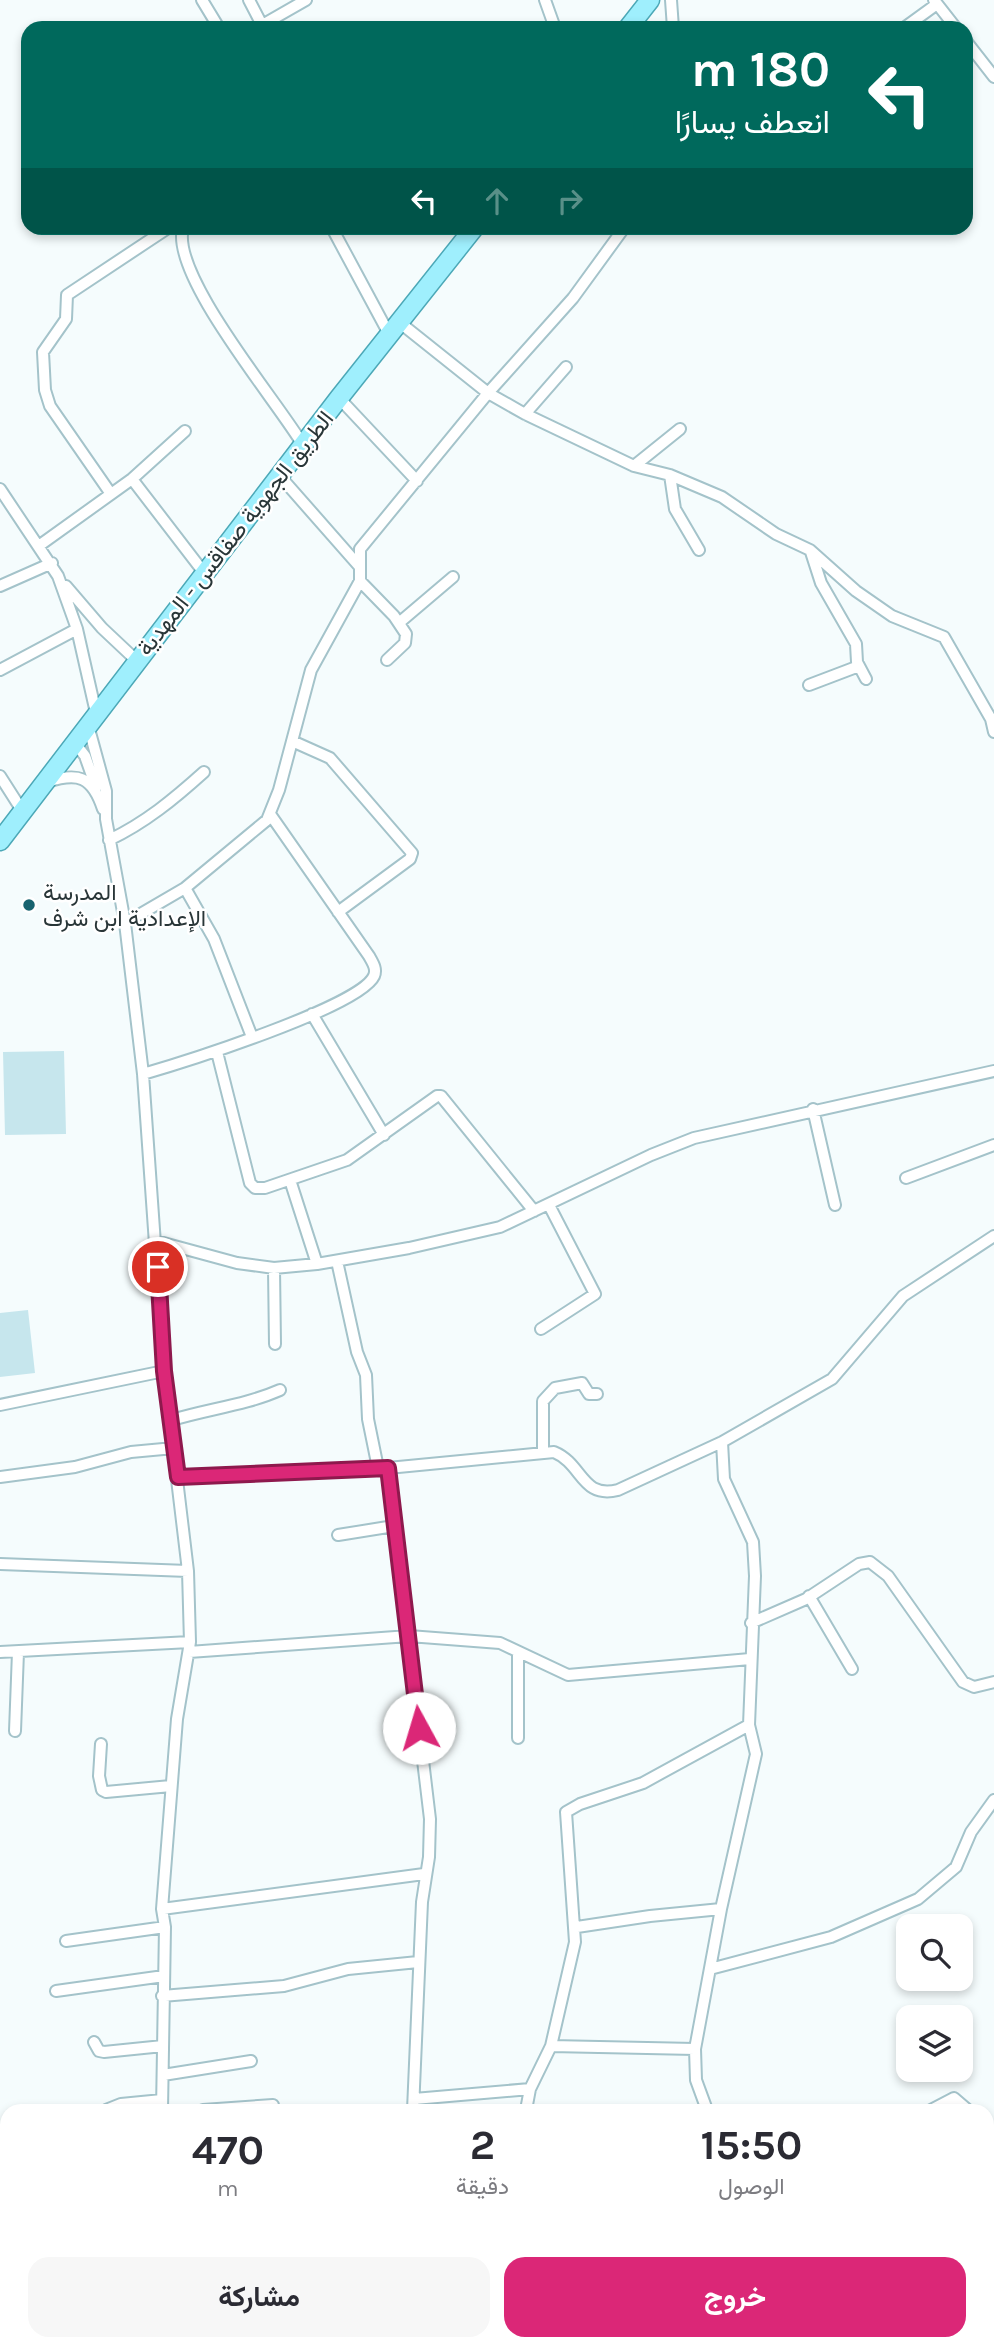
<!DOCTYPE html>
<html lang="ar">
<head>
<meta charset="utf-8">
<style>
	body { margin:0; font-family:Karla,Vazirmatn,sans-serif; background:#f7f7f7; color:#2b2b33; direction:rtl; height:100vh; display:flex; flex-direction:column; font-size:26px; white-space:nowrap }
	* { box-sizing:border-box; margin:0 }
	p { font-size:23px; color:#7c7c81 }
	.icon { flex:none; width:38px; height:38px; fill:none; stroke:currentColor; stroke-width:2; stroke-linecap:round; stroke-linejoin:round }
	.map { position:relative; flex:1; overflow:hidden; direction:ltr }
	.details { position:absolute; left:0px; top:2104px; width:994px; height:247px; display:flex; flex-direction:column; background:#fff; border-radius:21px 21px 0 0; box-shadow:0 4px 10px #0003; direction:rtl }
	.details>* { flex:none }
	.top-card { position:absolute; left:21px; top:21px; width:952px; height:214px; border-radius:21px; box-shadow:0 4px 10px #0003; direction:rtl; background:#00695c; color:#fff; overflow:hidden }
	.buttons { position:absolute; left:896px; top:1914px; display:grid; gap:14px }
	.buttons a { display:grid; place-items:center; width:77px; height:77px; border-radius:14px; background:#fff; box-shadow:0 4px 10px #0003; font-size:35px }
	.pin { position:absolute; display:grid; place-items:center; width:60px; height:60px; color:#fff; margin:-30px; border:4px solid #fff; border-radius:50%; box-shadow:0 2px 7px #0007 }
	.me { position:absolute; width:77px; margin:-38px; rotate:354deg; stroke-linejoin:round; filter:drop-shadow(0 0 5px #0008) }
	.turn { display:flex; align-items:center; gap:24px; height:147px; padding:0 28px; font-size:32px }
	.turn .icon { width:91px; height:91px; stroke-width:2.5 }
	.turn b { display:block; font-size:49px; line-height:60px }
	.lanes { display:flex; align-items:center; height:66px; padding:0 28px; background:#0003; justify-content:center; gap:35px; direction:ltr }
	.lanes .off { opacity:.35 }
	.eta { display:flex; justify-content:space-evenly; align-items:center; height:119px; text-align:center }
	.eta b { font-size:42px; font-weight:700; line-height:49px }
	.cta { display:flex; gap:14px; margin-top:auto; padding:14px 28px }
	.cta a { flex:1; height:80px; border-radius:21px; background:#db2777; color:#fff; font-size:28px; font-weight:700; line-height:80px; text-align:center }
	.cta a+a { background:#f7f7f7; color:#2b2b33 }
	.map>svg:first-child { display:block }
</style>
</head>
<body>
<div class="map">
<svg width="994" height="2350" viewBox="0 0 994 2350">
	<rect width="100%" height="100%" fill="#f5fcfd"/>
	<path fill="#c6e6ed" d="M64,1051l2,83 -61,1 -2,-83z
		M28,1310l7,63 -35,4v-64z"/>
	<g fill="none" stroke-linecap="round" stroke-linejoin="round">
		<g stroke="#a4c3ca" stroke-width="14">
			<path id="minor" d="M202,0l17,28
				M249,0l13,25
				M545,0l10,28
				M671,0l2,28
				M934,0l22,28
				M257,28l49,-28
				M904,28l33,-24
				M966,41l28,36
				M183,228c-13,47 94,173 120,217
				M332,228l57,106
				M399,322l89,71 37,21 109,52 36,9 52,22 54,37 34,16 46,41 36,25 52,21 47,82 3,13
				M339,398l78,83
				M525,414l41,-47
				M634,466l46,-37
				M279,475l80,91
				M670,475l5,34 24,41
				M132,479l73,95
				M0,489l58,87 19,53 19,84
				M111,494l-61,-88 -5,-16 -2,-38 23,-33 1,-24 101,-67
				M40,545l92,-66 53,-48
				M811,552l10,31 35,61 1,18 9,17
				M360,581l34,35 12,18 -1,9 -18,17
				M0,586l52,-23
				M66,586l36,42 34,32
				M400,622l53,-45
				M0,670l77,-41
				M809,685l50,-19
				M88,725l18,66v28l19,104 18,151 21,297 24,200 2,71 -13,77 -15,190 3,18 -3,183
				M292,741l38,17 82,95 -2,6 -72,53
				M75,743l10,13 11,31
				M0,776l23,36
				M47,782c31,-10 45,-6 56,27
				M109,840c36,-17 65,-41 95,-68
				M185,888l29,51 38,98
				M125,923l60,-35 82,-68 12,-30 32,-120 49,-89v-32l128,-156 85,-95 51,-70
				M312,1014l72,121
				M217,1052l33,131 5,5h10l82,-28 90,-64h4l93,115
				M143,1074c38,-11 217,-67 231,-98 3,-7 -1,-13 -5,-20l-99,-142
				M813,1109l22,96
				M906,1178l88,-33
				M290,1180l27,84
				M156,1241l81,22 37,5 43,-4 92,-16 91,-21 151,-72 43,-17 300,-67
				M337,1261l20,91 9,23 2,44 10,49
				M274,1268l1,76
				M541,1329l54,-35 -46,-89
				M0,1405l164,-34
				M172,1420c36,-11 74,-15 108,-30
				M543,1452v-51l12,-13 27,-5 7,11h8
				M388,1468l42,351 -1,38 -7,45 -9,208
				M0,1477l75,-10 56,-15 43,-4
				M178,1477l210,-9 166,-16c29,12 27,47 64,38l104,-48 110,-63 71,-83 91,-60
				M338,1535l56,-9
				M0,1564l188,7
				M809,1596l43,73
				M751,1623l55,-24 53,-35 11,-2 18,14 75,106 11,5 20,-5
				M0,1652l190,-10
				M189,1652l220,-16 91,7 68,32 182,-16
				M15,1731l3,-79
				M518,1738v-86
				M101,1744l-2,32 3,14 4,2 65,-6
				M162,1909l262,-35
				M577,1927l73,-11 71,-7
				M66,1941l99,-14
				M710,1969l121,-32 87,-38 38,-32 15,-35 23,-32
				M56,1991l108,-15
				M162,1996l122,-10 64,-17 70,-7
				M94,2042l5,9 5,1 59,-6
				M551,2046l144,3
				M163,2075l88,-14
				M414,2099l116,-10
				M106,2110l15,-6 41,-4
				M203,2110l70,-5
				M526,2110l4,-21 21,-43 24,-104 -9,-130 14,-8 63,-21 106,-58
				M707,2110l-11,-30 -1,-31 26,-140 35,-155 -7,-29 6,-149 -2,-34 -29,-63 -2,-37
				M931,2110l23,-12 14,12
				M987,2136l7,2
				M987,2321l7,-5
				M0,2333h7
				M246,2343l1,7
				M410,2343l1,7
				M64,2350l1,-7
				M500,2350v-7
				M661,2350l1,-7
				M948,2350l8,-7"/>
		</g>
		<g stroke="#4ca8b7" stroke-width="21">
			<path id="primary" d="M628,28l22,-28
				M0,841l339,-443 135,-170"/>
		</g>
		<use href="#minor" stroke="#fff" stroke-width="10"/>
		<use href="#primary" stroke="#9feffd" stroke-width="18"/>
	</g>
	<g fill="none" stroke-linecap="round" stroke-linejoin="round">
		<g stroke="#8e194d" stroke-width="18">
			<path id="route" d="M158,1267l6,104 14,106 210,-9 31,260"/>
		</g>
		<use href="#route" stroke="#db2777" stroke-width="12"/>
	</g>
	<circle fill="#18636f" stroke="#fff" stroke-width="2.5" cx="29" cy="905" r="7"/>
	<g text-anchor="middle" stroke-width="5" stroke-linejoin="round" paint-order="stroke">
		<g font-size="23" fill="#293638" stroke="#fff">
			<text transform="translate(235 533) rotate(-52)" y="8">الطريق الجهوية صفاقس - المهدية</text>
		</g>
		<g font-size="23" fill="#293638" stroke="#fff" text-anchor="start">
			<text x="43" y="900">المدرسة<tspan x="43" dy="26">الإعدادية ابن شرف</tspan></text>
		</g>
	</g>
</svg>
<div class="buttons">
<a><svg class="icon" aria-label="search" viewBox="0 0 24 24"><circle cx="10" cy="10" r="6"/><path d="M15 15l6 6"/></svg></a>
<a><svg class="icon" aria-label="layers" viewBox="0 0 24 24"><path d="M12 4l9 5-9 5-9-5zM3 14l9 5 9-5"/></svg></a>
</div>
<div class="pin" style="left:158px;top:1267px;background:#d93025"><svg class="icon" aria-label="arrive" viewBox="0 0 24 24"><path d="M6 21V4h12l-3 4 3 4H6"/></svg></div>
<svg class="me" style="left:419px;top:1728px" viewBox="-20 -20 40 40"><circle r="19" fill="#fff"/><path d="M0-13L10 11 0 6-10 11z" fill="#db2777"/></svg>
<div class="top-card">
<div class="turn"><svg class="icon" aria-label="left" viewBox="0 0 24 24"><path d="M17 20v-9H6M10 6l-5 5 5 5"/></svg><div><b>180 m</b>انعطف يسارًا</div></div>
<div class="lanes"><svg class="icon" aria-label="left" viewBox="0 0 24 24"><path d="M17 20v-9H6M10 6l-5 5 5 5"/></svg><svg class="icon off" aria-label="ahead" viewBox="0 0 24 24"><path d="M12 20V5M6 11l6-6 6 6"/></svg><svg class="icon off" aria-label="right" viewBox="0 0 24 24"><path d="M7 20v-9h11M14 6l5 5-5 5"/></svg></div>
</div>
<section class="details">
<div class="eta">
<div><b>15:50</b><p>الوصول</p></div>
<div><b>2</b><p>دقيقة</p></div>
<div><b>470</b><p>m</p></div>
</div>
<div class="cta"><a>خروج</a><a>مشاركة</a></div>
</section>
</div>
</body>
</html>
